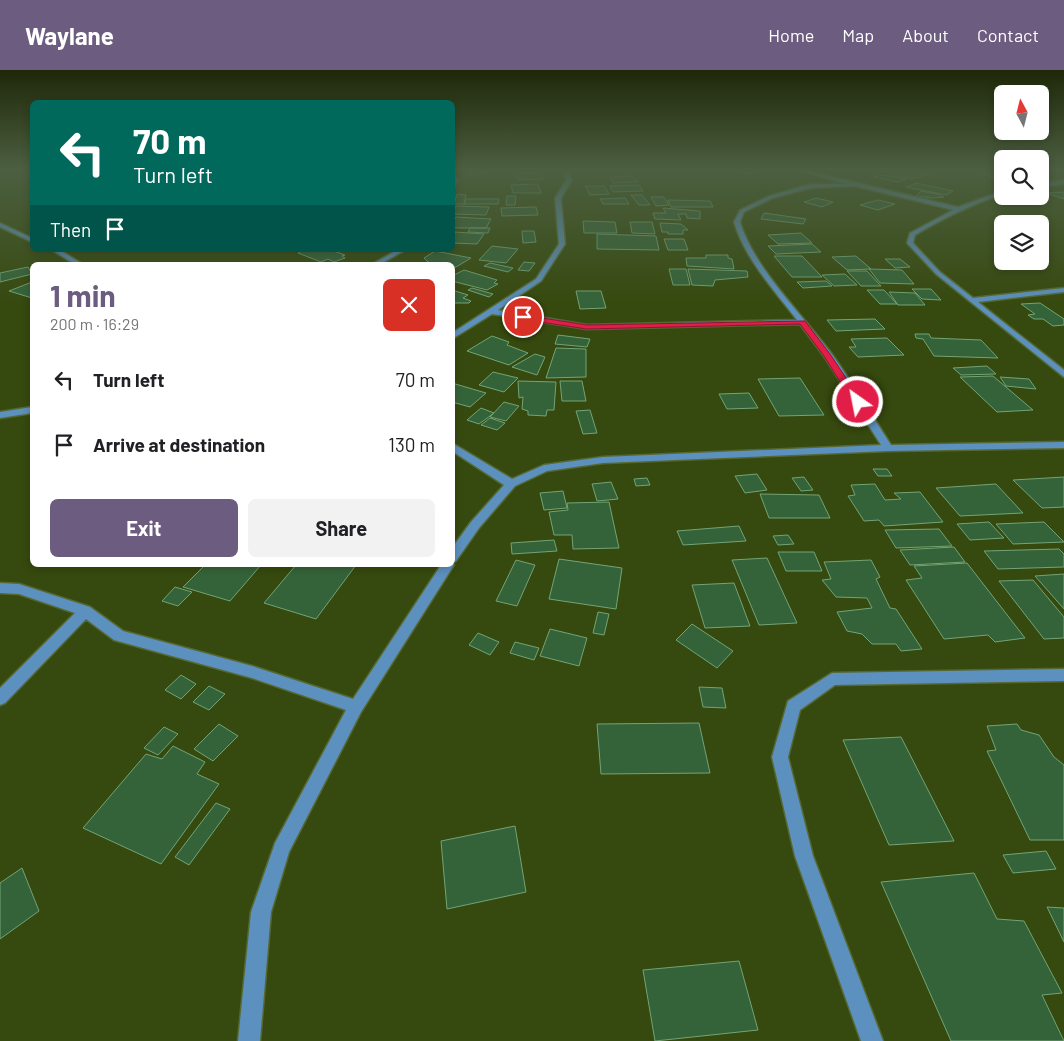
<!DOCTYPE html>
<html lang="en">
<head>
<meta charset="utf-8">
<style>
	body { margin:0; font-family:Barlow,sans-serif; background:#f2f2f2; color:#202124; height:100vh; display:flex; flex-direction:column; font-size:19px; white-space:nowrap }
	* { box-sizing:border-box; margin:0 }
	p { font-size:16px; color:#757577 }
	.icon { flex:none; width:28px; height:28px; fill:none; stroke:currentColor; stroke-width:2; stroke-linecap:round; stroke-linejoin:round }
	.map { position:relative; flex:1; overflow:hidden }
	.panel { position:absolute; left:30px; top:192px; width:425px; height:305px; display:flex; flex-direction:column; background:#fff; border-radius:8px; box-shadow:0 2px 8px #0003 }
	.panel>* { flex:none }
	.guide { position:absolute; left:30px; top:30px; width:425px; height:152px; border-radius:8px; box-shadow:0 2px 8px #0003; background:#00695c; color:#fff; overflow:hidden }
	.needle { width:32px; rotate:353deg }
	.fabs { position:absolute; left:994px; top:15px; display:grid; gap:10px }
	.fabs a { display:grid; place-items:center; width:55px; height:55px; border-radius:8px; background:#fff; box-shadow:0 2px 8px #0003; font-size:25px }
	.pin { position:absolute; display:grid; place-items:center; width:42px; height:42px; color:#fff; margin:-21px; border:2px solid #fff; border-radius:50%; box-shadow:0 1px 5px #0007 }
	.me { position:absolute; width:55px; margin:-28px; rotate:327deg; stroke-linejoin:round; filter:drop-shadow(0 0 4px #0008) }
	.turn { display:flex; align-items:center; gap:18px; height:105px; padding:0 20px; font-size:22px }
	.turn .icon { width:65px; height:65px; stroke-width:2.5 }
	.turn b { display:block; font-size:35px; line-height:42px }
	.then { display:flex; align-items:center; height:48px; padding:0 20px; background:#0003; gap:10px; font-size:19px }
	.round { display:grid; place-items:center; flex:none; width:52px; height:52px; border-radius:8px; background:#f2f2f2 }
	.head { display:flex; align-items:center; justify-content:space-between; height:85px; padding:0 20px }
	h1 { font-size:30px; font-weight:700; line-height:38px; color:#6c5c7f }
	.cta { display:flex; gap:10px; margin-top:auto; padding:10px 20px }
	.cta a { flex:1; height:58px; border-radius:8px; background:#6c5c7f; color:#fff; font-size:20px; font-weight:700; line-height:58px; text-align:center }
	.cta a+a { background:#f2f2f2; color:#202124 }
	ul { padding:0; list-style:none }
	li { display:flex; align-items:center; gap:15px; height:65px; padding:0 20px }
	li div { flex:1 }
	li b { display:block; font-size:19px }
	li em { font-style:normal }
	header { display:flex; align-items:center; gap:30px; box-sizing:border-box; height:70px; padding:0 25px; background:#6c5c7f; color:#fff }
	header strong { font-size:24px }
	nav { display:flex; gap:28px; margin-inline-start:auto; font-size:18px }
	.map>svg:first-child { display:block }
</style>
</head>
<body>
<header>
<strong>Waylane</strong>
<nav><a>Home</a><a>Map</a><a>About</a><a>Contact</a></nav>
</header>
<div class="map">
<svg width="1064" height="971" viewBox="0 0 1064 971">
	<rect width="100%" height="100%" fill="#36490e"/>
	<path fill="#356339" stroke="#73a476" d="M470,99h27l2,2 -30,4 -3,-2 8,-2z
		M733,99h29l2,1 -16,4 -17,-4z
		M898,99h12l20,5 -18,5 -26,-7z
		M987,99l15,3v5l-6,1 -27,-8z
		M539,103l5,6 -26,1 -4,-6z
		M880,105l10,1 16,3 -9,3 -23,-5z
		M633,106l5,6 -25,1 -3,-6z
		M916,113l37,8 -7,4 -40,-8z
		M538,114l3,9h-28l-2,-8z
		M639,115l4,6 -30,1 -3,-6z
		M585,116h19l5,8 -19,1z
		M921,121l16,3 7,3 -11,1 -17,-2z
		M1064,122v7l-18,-6z
		M457,124l9,1 -2,9h-10z
		M631,125h11l8,10h-11z
		M507,126h9l-1,9h-9z
		M651,127h13l5,8 -13,1z
		M625,128l4,6h-26l-3,-5z
		M816,128l17,4 -11,5 -18,-5z
		M466,129h33l-1,5h-34z
		M668,130l42,1 3,6h-42z
		M878,130l17,4 -17,6 -18,-5z
		M456,136l33,1 -3,8 -34,-1z
		M536,137l2,8 -36,1 -1,-8z
		M663,138l37,3v8l-13,-1 -1,-4h-8l3,6 -26,-1 -2,-6h13z
		M764,143l42,6 -3,5 -42,-5z
		M456,147l35,2 -5,9h-34v-6z
		M583,151l32,1 2,11h-33z
		M630,152h22l3,12 -23,-1z
		M660,153l21,1 7,6h-5v4h-15v-2h-6z
		M470,158h20l-2,5 -20,-1z
		M522,161h12l2,11 -13,1z
		M455,162l29,2 -7,10 -25,-1z
		M801,163l11,10 -34,1 -10,-9z
		M597,164l59,2 3,14 -62,-1z
		M664,169h20l4,11h-20z
		M812,174l9,8 -45,2 -8,-8z
		M492,176l26,3 -12,14 -27,-3z
		M331,180l14,5 -3,1 3,2 -11,4 -6,-3 -7,3 -23,-9 4,-3z
		M435,181l36,7 -15,9 -18,-2 -10,-3 -4,-4z
		M706,185h22v3l4,1 2,10 -47,-3 -1,-8h20z
		M774,186h28l20,21h-30z
		M856,186l15,13 -24,1 -15,-13z
		M885,189h15l10,8 -15,1z
		M524,192l11,1 -6,8 -11,-1z
		M490,193l23,5 -5,4 -24,-6z
		M28,197l4,7 -32,8v-9z
		M669,199h17l4,16h-17z
		M688,199l59,2 1,6 -33,3 -2,6 -21,-1z
		M869,199l33,1 12,14 -34,-1z
		M464,200l33,10 -3,3 4,1 -11,6 -35,-9v-5z
		M847,201h20l14,15h-20z
		M845,204l12,11 -23,1 -12,-11z
		M826,211l6,5 -29,2 -6,-6z
		M32,212v16l-23,-7z
		M472,218l21,6 -4,3 -21,-7z
		M912,219h19l10,11 -19,-1z
		M452,220l16,5 -5,3 8,3 -2,2h-17z
		M867,220h17l13,14h-17z
		M576,221h25l5,17 -26,1z
		M889,222l26,1 10,12h-27z
		M1040,233l24,16v6l-11,1 -10,-7h-9l-6,-4 7,-1 -14,-10z
		M875,249l10,10 -49,2 -9,-11z
		M915,264h14l2,4 50,2 17,18 -64,-2 -11,-17 -7,-1z
		M558,265l32,4 -3,8 -32,-3z
		M492,266l17,6 -2,3 21,8 -19,12 -42,-14z
		M887,268l17,17 -46,2 -9,-10h7l-5,-8z
		M556,278l30,1v28l-40,1z
		M535,284l10,3 -8,18 -25,-8z
		M987,296l9,8 -35,1 -8,-7z
		M493,302l25,6 -14,14 -25,-7z
		M993,306l40,34 -36,2 -37,-35z
		M1000,307l29,2 7,10 -30,-3z
		M800,308l24,37 -45,1 -21,-37z
		M518,311l38,1 -2,28h-7l-1,6 -18,-1v-4l-6,-2 1,-12 -4,1z
		M560,311h22l4,20h-24z
		M452,313l34,10 -16,14 -18,-5z
		M749,323l9,15 -31,1 -8,-15z
		M504,332l15,4 -13,15 -16,-4z
		M481,338l13,5 -15,11 -12,-4z
		M590,340l7,23 -14,1 -7,-23z
		M490,348l15,5 -8,7 -16,-5z
		M873,399h14l5,7h-14z
		M757,404l10,16 -22,3 -10,-17z
		M804,407l9,13 -12,1 -9,-13z
		M1064,407v30l-22,1 -29,-28z
		M647,408l3,7 -14,1 -2,-7z
		M611,412l7,17 -21,2 -5,-17z
		M875,414l10,16 16,-1 -7,-6 26,-1 23,30 -59,4 -5,-6 -15,1 -16,-25 7,-1 -4,-10z
		M996,414l27,29 -63,3 -24,-28z
		M563,421l4,17 -23,2 -4,-17z
		M760,424l59,1 11,23h-61z
		M609,432l10,46 -46,1 -1,-14h-18l-5,-23 19,-2 -1,-7z
		M989,452l15,16 -34,2 -13,-16z
		M1044,452l20,20 -51,2 -17,-20z
		M739,456l7,15 -63,4 -6,-14z
		M939,459l13,17 -56,2 -11,-18z
		M788,465l6,9 -16,1 -5,-9z
		M554,470l3,11 -45,3 -1,-11z
		M954,477l11,15 -55,3 -10,-15z
		M1059,479l5,5v13l-66,2 -14,-18z
		M778,482h36l8,19h-36z
		M767,488l30,65 -38,2 -27,-65z
		M559,489l63,9 -6,41 -67,-10z
		M516,490l19,5 -18,41 -21,-5z
		M871,490l9,17 -4,2 14,29 6,1 26,40 -21,2 -5,-7h-24l-10,-10 -15,-3 -10,-19 35,-4 -5,-10 -31,-1 -14,-17 9,-1 -7,-17z
		M967,493l58,75 -30,4 -7,-7 -44,4 -38,-59 16,-2 -8,-12z
		M205,495h56l-31,36 -47,-14z
		M296,495h60l-40,54 -52,-16z
		M1064,504v35l-29,-33z
		M1033,510l31,37v21l-20,1 -45,-58z
		M734,513l16,43 -45,2 -13,-43z
		M175,517l17,5 -14,14 -16,-5z
		M598,542l11,2 -5,21 -11,-2z
		M692,554l41,27 -16,17 -41,-28z
		M550,559l37,9 -8,28 -39,-10z
		M478,563l21,9 -9,13 -21,-10z
		M515,572l24,6 -5,12 -24,-7z
		M181,605l15,9 -15,15 -16,-9z
		M209,616l16,8 -16,16 -16,-8z
		M699,617l23,1 4,20 -23,-1z
		M699,653l11,50 -109,1 -4,-50z
		M219,654l19,12 -25,25 -19,-12z
		M1017,654l4,6 18,5 15,22 10,8v75h-34l-43,-89 9,-1 -9,-24z
		M164,657l14,7 -20,21 -14,-7z
		M901,667l53,104 -65,4 -46,-105z
		M173,676l32,16 -8,12 22,10 -58,80 -78,-36 63,-74 16,5z
		M216,733l14,6 -41,56 -14,-8z
		M515,756l11,66 -79,17 -6,-68z
		M1046,781l10,18 -43,4 -10,-18z
		M22,798l17,43 -39,28v-56z
		M974,803l23,46 27,2 38,72 -20,2 22,46h-113l-70,-159z
		M1047,837l17,1v34z
		M739,891l19,69 -103,11 -12,-71z"/>
	<g fill="none" stroke-linecap="round" stroke-linejoin="round">
		<g stroke="#566832" stroke-width="3">
			<path id="minor" d="M563,99h4l5,11 -11,18 4,46 -24,37 -43,29 89,15 210,-5c-23,-30 -52,-61 -63,-98l6,-12 29,-14 42,-12h36l-55,-15h8l158,38 44,-16v3c-30,11 -59,24 -87,41l-2,8 27,29 33,26 91,-10v4l-86,10 86,68v7l-128,-103 -29,-31 3,-10 43,-23 -98,-24 -44,2 -38,10 -29,14 -4,10c14,46 62,92 91,131 21,29 40,61 60,92l173,-3v6l-176,3 -285,12 -56,8 -32,15 -36,42 -23,33 -3,1 1,3 -2,3 -91,144 -72,140 -18,60 -11,129h-22l13,-129 24,-69 71,-133 -94,-32 -138,-38 -28,-21 -81,84 -5,2v-17l75,-75 -56,-19 -19,-1v-10l19,1 71,23 33,24 129,35 101,33 88,-134h11v-17l19,-26 33,-37 -52,-34v-8l60,36 32,-14 59,-8 278,-12 -57,-89 -24,-32 -213,5 -95,-15 -40,25v-6l84,-54 23,-35 -4,-46 11,-18z
				M452,103l7,7 -7,10z
				M1064,110v4l-24,3v-4z
				M0,153l32,15v4l-32,-15z
				M52,180h8l24,15h-8z
				M397,180h8l-26,15h-8z
				M32,337v6l-32,5v-6z
				M1064,599v12l-229,4 -35,25 -12,47 25,99 70,185h-22l-66,-185 -23,-99 16,-56 44,-28z"/>
		</g>
		<use href="#minor" fill="#5c90be" fill-rule="evenodd"/>
	</g>
	<linearGradient id="sky" x2="0" y2="1"><stop stop-color="#1e2808"/><stop offset="0.42" stop-color="#4c5f41"/><stop offset="1" stop-color="#4c5f41" stop-opacity="0"/></linearGradient>
	<rect width="1064" height="235" fill="url(#sky)"/>
	<path fill="#e11d48" stroke="#92132f" d="M523,245l64,10 218,-4 25,33 32,48 -8,2 -30,-48 -24,-32 -213,5 -67,-10z"/>
</svg>
<div class="fabs">
<a><svg class="needle" viewBox="-14 -14 28 28"><path d="M0-13l5 13h-10z" fill="#e53935"/><path d="M0 13l5-13h-10z" fill="#757577"/></svg></a>
<a><svg class="icon" aria-label="search" viewBox="0 0 24 24"><circle cx="10" cy="10" r="6"/><path d="M15 15l6 6"/></svg></a>
<a><svg class="icon" aria-label="layers" viewBox="0 0 24 24"><path d="M12 4l9 5-9 5-9-5zM3 14l9 5 9-5"/></svg></a>
</div>
<div class="pin" style="left:523px;top:247px;background:#d93025"><svg class="icon" aria-label="arrive" viewBox="0 0 24 24"><path d="M6 21V4h12l-3 4 3 4H6"/></svg></div>
<svg class="me" style="left:858px;top:332px" viewBox="-20 -20 40 40"><circle r="17" fill="#e11d48" stroke="#fff" stroke-width="3"/><path d="M0-11L8 9 0 5-8 9z" fill="#fff"/></svg>
<div class="guide">
<div class="turn"><svg class="icon" aria-label="left" viewBox="0 0 24 24"><path d="M17 20v-9H6M10 6l-5 5 5 5"/></svg><div><b>70 m</b>Turn left</div></div>
<div class="then">Then<svg class="icon" aria-label="arrive" viewBox="0 0 24 24"><path d="M6 21V4h12l-3 4 3 4H6"/></svg></div>
</div>
<section class="panel">
<div class="head"><div><h1>1 min</h1><p>200 m · 16:29</p></div><a class="round" style="background:#d93025;color:#fff"><svg class="icon" aria-label="close" viewBox="0 0 24 24"><path d="M6 6l12 12M18 6L6 18"/></svg></a></div>
<ul>
<li><svg class="icon" aria-label="left" viewBox="0 0 24 24"><path d="M17 20v-9H6M10 6l-5 5 5 5"/></svg><div><b>Turn left</b></div><em>70 m</em></li>
<li><svg class="icon" aria-label="arrive" viewBox="0 0 24 24"><path d="M6 21V4h12l-3 4 3 4H6"/></svg><div><b>Arrive at destination</b></div><em>130 m</em></li>
</ul>
<div class="cta"><a>Exit</a><a>Share</a></div>
</section>
</div>
</body>
</html>
